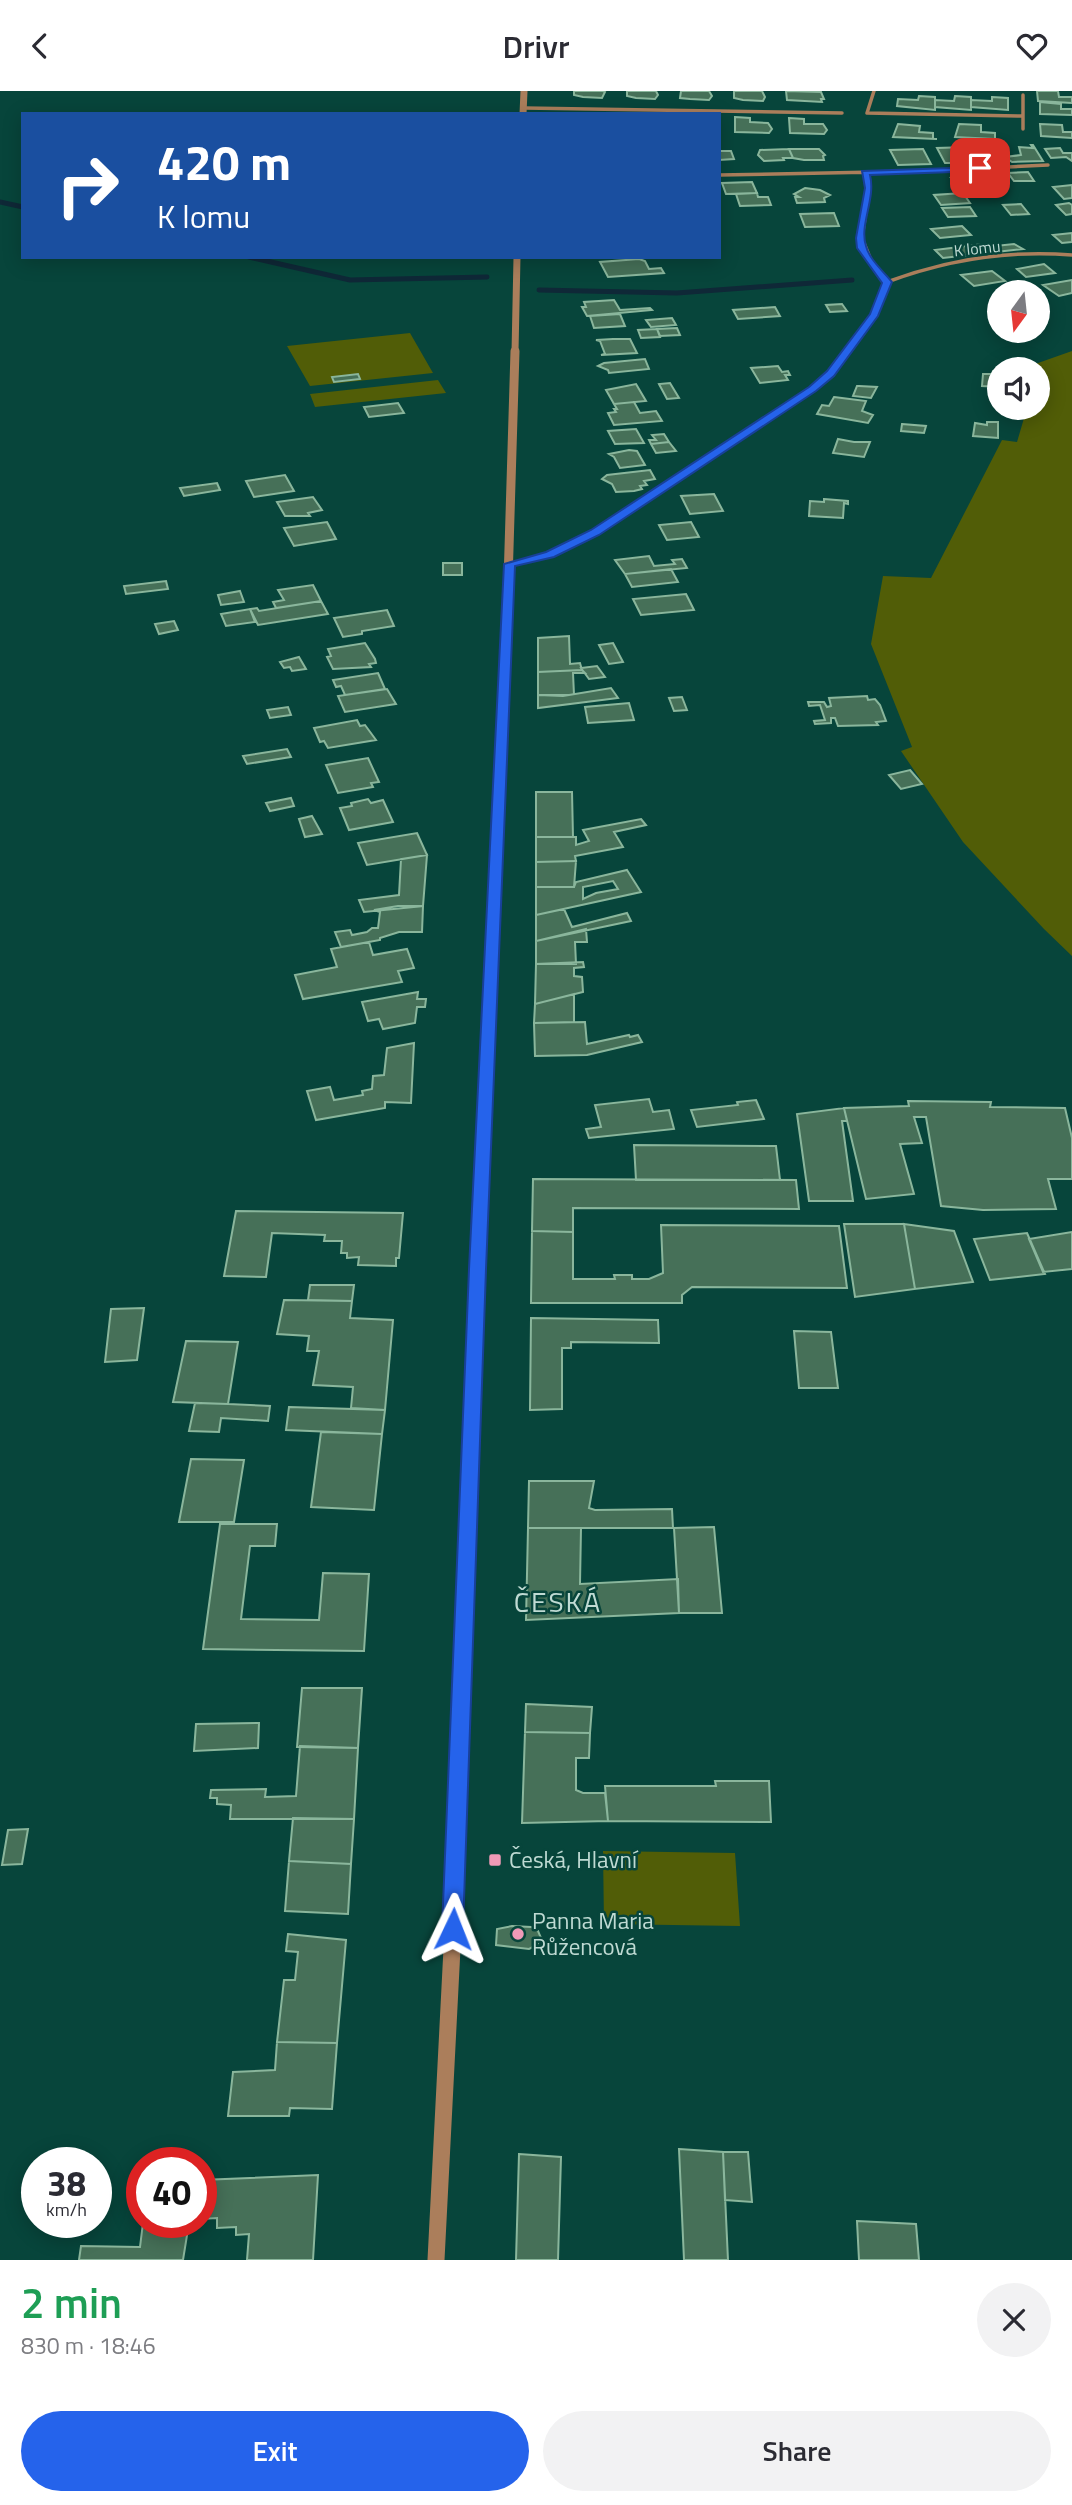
<!DOCTYPE html>
<html lang="en">
<head>
<meta charset="utf-8">
<style>
	body { margin:0; font-family:"Titillium Web",sans-serif; background:#f2f2f3; color:#2b2b33; height:100vh; display:flex; flex-direction:column; font-size:26px; white-space:nowrap }
	* { box-sizing:border-box; margin:0 }
	p { font-size:23px; color:#7c7c81 }
	.icon { flex:none; width:38px; height:38px; fill:none; stroke:currentColor; stroke-width:2; stroke-linecap:round; stroke-linejoin:round }
	.map { position:relative; height:2169px; overflow:hidden }
	.sheet { display:flex; flex-direction:column; background:#fff; flex:1 }
	.sheet>* { flex:none }
	.hud { position:absolute; left:21px; top:21px; width:700px; height:147px; border-radius:0px; box-shadow:0 4px 18px #0003; background:#1a4fa0; color:#fff; overflow:hidden }
	.needle { width:46px; rotate:195deg }
	.buttons { position:absolute; left:987px; top:189px; display:grid; gap:14px }
	.buttons a { display:grid; place-items:center; width:63px; height:63px; border-radius:50%; background:#fff; box-shadow:0 4px 18px #0003; font-size:35px }
	.speed { position:absolute; left:21px; top:2056px; display:flex; gap:14px; font-size:35px; font-weight:700; text-align:center }
	.speed>* { display:grid; place-content:center; width:91px; height:91px; border-radius:50%; background:#fff; box-shadow:0 4px 18px #0003; line-height:1 }
	.speed small { font-size:18px; font-weight:400 }
	.speed .limit { border:10px solid #d22; background:#fff; color:#111 }
	.pin { position:absolute; display:grid; place-items:center; width:60px; height:60px; color:#fff; margin:-30px; border-radius:14px; box-shadow:0 4px 10px #0006 }
	.me { position:absolute; width:77px; margin:-38px; rotate:2deg; stroke-linejoin:round; filter:drop-shadow(0 0 5px #0008) }
	.turn { display:flex; align-items:center; gap:24px; height:147px; padding:0 21px; font-size:32px }
	.turn .icon { width:91px; height:91px; stroke-width:2.5 }
	.turn b { display:block; font-size:49px; line-height:60px }
	.round { display:grid; place-items:center; flex:none; width:74px; height:74px; border-radius:37px; background:#f2f2f3 }
	.summary { display:flex; align-items:center; justify-content:space-between; height:119px; padding:0 21px }
	h1 { font-size:42px; font-weight:600; line-height:52px; color:#1e9e55 }
	.button { display:flex; gap:14px; margin-top:auto; padding:14px 21px }
	.button a { flex:1; height:80px; border-radius:42px; background:#2563eb; color:#fff; font-size:28px; font-weight:600; line-height:80px; text-align:center }
	.button a+a { background:#f2f2f3; color:#2b2b33 }
	header { display:flex; justify-content:space-between; align-items:center; height:91px; padding:0 21px; background:#fff; font-size:32px; font-weight:600 }
	.map>svg:first-child { display:block }
</style>
</head>
<body>
<header><svg class="icon" aria-label="back" viewBox="0 0 24 24"><path d="M15 5l-7 7 7 7"/></svg>Drivr<svg class="icon" aria-label="heart" viewBox="0 0 24 24"><path d="M12 20l-8-8c-3-5 5-10 8-4 3-6 11-1 8 4z"/></svg></header>
<div class="map">
<svg width="1072" height="2169" viewBox="0 0 1072 2169">
	<rect width="100%" height="100%" fill="#07453b"/>
	<path fill="#515d07" d="M410,242l23,40 -123,13 -23,-40z
		M1072,260v605l-28,-27 -81,-87 -62,-91 11,-4 -41,-103 12,-68 48,2 71,-138 15,2 10,-34h11v-39h-17z
		M438,289l8,13 -131,14 -5,-13z
		M603,1760l132,2 5,73 -136,-2z"/>
	<g fill="none" stroke-linecap="round" stroke-linejoin="round">
		<path stroke="#0f2837" stroke-width="5" d="M0,111l23,5
			M249,166l101,23 137,-3
			M539,199l138,3 175,-13"/>
	</g>
	<path fill="#467058" stroke="#8ab69c" stroke-width="2" fill-rule="evenodd" d="M574,0h29l2,1 -3,6 -19,-1 -9,-2z
		M627,0h29l2,4 -3,4 -19,-1 -9,-2z
		M681,0h28l3,5 -3,4 -19,-1 -10,-1z
		M734,0h28l3,6 -2,4 -20,-1 -9,-2z
		M786,0l35,1 3,7h-3l1,3 -35,-2z
		M1037,0h21l1,6h13v6l-34,-2z
		M919,5l16,1v13l-38,-4 1,-7 20,1z
		M955,5l16,1v13l-36,-3v-7l19,1z
		M992,6l16,1v12l-37,-3v-7l21,1z
		M1040,11l21,2v5h11v6l-32,-1z
		M735,26l15,1v4l18,1 4,6 -3,4 -34,-1z
		M789,27l15,1v5h19l4,6 -3,4 -34,-1z
		M898,33l22,2 -1,6 14,1v6h4h-1l-43,-2z
		M959,33l22,1v7l14,1v6l-40,-2z
		M1040,33l22,1 1,7h9v6l-31,-2z
		M1031,54h2l10,16 -31,1 -7,-5 16,-2 -2,-8 14,1z
		M969,56l9,16h-33l-8,-15z
		M1060,57l3,5h9v8l-6,-4 -15,1 -6,-9z
		M789,58l4,9h-10l1,2 -20,1 -6,-6 2,-5z
		M789,58h30l6,6 -2,1 1,4h-20l-11,-2z
		M923,58l8,15 -33,1 -8,-15z
		M719,60h12l3,8 -15,1z
		M1028,81l6,9h-20l-6,-8z
		M977,86l2,3h10l5,7 -36,1 -7,-10z
		M752,91l5,11 -31,1 -4,-11z
		M1072,94v13l-8,1 -11,-12z
		M805,97l15,2 10,5 -6,3 1,4 -28,1 -2,-6h4l-5,-3z
		M757,102l1,4h10l3,8 -31,1 -4,-12z
		M963,102l7,10 -29,2 -7,-10z
		M1069,112l3,2v9l-6,1 -10,-10z
		M1021,113l8,10 -18,1 -8,-10z
		M970,116l6,9 -28,1 -6,-9z
		M834,122l5,13 -34,1 -5,-13z
		M962,135l9,9 -31,3 -9,-9z
		M1072,142v9l-10,1 -9,-8z
		M983,153l3,3 28,-3 9,5 -80,9 -8,-8z
		M639,168l6,2 4,8 12,-1 3,5 -56,4 -8,-15z
		M1044,173l11,9 -29,4 -9,-8z
		M992,180l13,10 -31,5 -13,-11z
		M1072,189v13l-13,3 -16,-11z
		M614,209l6,10 30,-2 2,2 -65,6 -5,-9h4l-2,-5z
		M842,213l5,7 -17,1 -4,-7z
		M775,216l5,9 -42,3 -5,-9z
		M620,223l5,12 -31,2 -4,-12z
		M672,227l4,7 -25,2 -5,-7z
		M677,237l3,7 -20,1 -3,-7z
		M657,238l3,8 -19,1 -3,-8z
		M613,248h17l7,14 -36,2 4,-1 -5,-13 -4,-1z
		M645,268l4,10 -40,4 -1,-3 -10,-4 6,-3z
		M778,275l4,6 6,-1 2,4h-5l3,5 -28,3 -9,-15z
		M993,280h6v16l-17,-1 1,-12h9z
		M358,283l2,5 -26,3 -2,-5z
		M670,292l9,15 -12,1 -8,-15z
		M636,293l10,17 -32,3 -8,-14z
		M857,295h2l18,1 -6,11 -18,-2z
		M834,306l32,4 -4,10 11,4 -5,8 -51,-9 5,-9 7,1z
		M634,311l6,11 16,-2 6,10 -48,4 -6,-12 8,-1 -2,-3h3l-3,-5z
		M398,312l6,10 -35,4 -5,-10z
		M987,331h11v16l-25,-2 2,-13 12,2z
		M902,333l24,2 -2,7 -23,-2z
		M636,338l8,14 -29,1 -7,-13z
		M664,343l5,8 -18,2 -2,-4h7l-4,-5z
		M838,348l16,3h16l-6,15 -31,-4z
		M669,351l7,9 -20,2 -5,-9z
		M629,359l8,1 8,14 -25,3 -6,-11 -5,-3z
		M650,379l5,9 -11,2 3,4 -7,1 2,3 -8,2 -18,1 -4,-8 -10,-5 5,-4z
		M285,384l9,16 -40,6 -8,-16z
		M217,392l3,7 -36,6 -4,-8z
		M714,403l9,17 -33,3 -9,-18z
		M313,406l9,13 -14,3 2,3h-25l-8,-14z
		M824,408l24,2v3l-4,-1 -1,15 -34,-2 1,-15 14,1z
		M327,431l9,17 -42,7 -10,-18z
		M691,431l8,15 -32,3 -8,-15z
		M649,465l5,10 21,-2 -3,-4 10,-1 5,9 -62,6 -10,-14z
		M443,472h19v12h-19z
		M671,478l7,13 -46,5 -7,-13z
		M166,490l2,8 -42,5 -2,-8z
		M313,494l8,16 -45,7 -3,-6 11,-2 -6,-10z
		M240,500l4,11 -23,3 -3,-10z
		M686,503l8,16 -53,5 -8,-16z
		M321,510l7,13 -70,11 -8,-16 7,-1 2,3z
		M250,518l5,13 -29,4 -5,-12z
		M387,519l7,16 -32,5v3l-19,3 -9,-19z
		M174,530l4,9 -19,4 -4,-10z
		M569,545l1,28 10,-1 2,7 -44,2v-34z
		M365,552l10,16 1,4 -7,1 2,3 -38,2 -6,-12 4,-1 -3,-7z
		M613,552l10,19 -14,2 -10,-19z
		M299,566l7,12 -14,2 -2,-4 -6,1 -4,-6z
		M597,575l8,11 -16,2 -8,-11z
		M582,579l3,3h-12l1,22h-36v-23z
		M378,582l7,16 -40,6 -4,-9 -5,1 -3,-7z
		M611,597l7,10 -80,10v-13l25,1z
		M387,598l9,15 -51,8 -7,-16z
		M867,605l1,4 7,-1 5,6 6,16 -10,1 2,3 -40,1 -3,-8h-4v5l-16,1 -1,-3 11,-1 -5,-15 -11,1 -1,-4h16l3,5 4,-1 -2,-8z
		M682,606l5,13 -13,1 -5,-13z
		M629,612l5,17 -46,3 -3,-16z
		M288,616l3,8 -21,3 -3,-8z
		M357,629l3,6 5,-1 11,15 -48,8 -4,-7 -4,1 -6,-14z
		M287,658l4,8 -44,7 -4,-8z
		M368,667l11,24 -8,1 2,4 -35,6 -12,-28z
		M910,679l12,14 -21,5 -12,-14z
		M536,701h36l1,45h-37z
		M291,707l3,8 -24,5 -4,-8z
		M368,708l3,4 12,-3 10,22 -44,8 -9,-22 12,-2 -1,-3z
		M312,725l10,18 -17,3 -6,-18z
		M641,728l5,6 -32,7 9,15 -48,9 1,5 -40,1v-25h40v8l13,-4 -6,-11z
		M417,742l10,22 -60,10 -9,-22z
		M427,764l-4,51 -59,6 -5,-12 40,-5 2,-36z
		M576,770l-2,26h-38v-25z
		M627,779l14,22 -105,23v-28h38l2,-5zM613,790l5,8 -22,4 -13,6v-12z
		M398,815h25l-1,26h-23l-19,6v2l-39,7 -6,-15 15,-2 2,5 15,-3 5,-4h6l2,-16 -6,-2z
		M564,818l8,18 55,-14 4,8 -95,20v-26z
		M586,838l1,13h-12l1,22h-40v-23z
		M369,851l4,13 34,-6 7,19 -16,3 4,11 -99,17 -8,-24 42,-8 -6,-18z
		M583,871l1,5 -10,1v8l8,1 1,15 -48,12 1,-40z
		M418,901l-1,7h9l-1,8h-8l-2,16 -32,6 -4,-10 -11,2 -6,-19z
		M574,903v28l-40,1 1,-19z
		M585,931l2,22 42,-9 1,2 8,-2 4,7 -55,13 -52,1 -1,-33z
		M414,952l-3,60 -26,-1v6l-69,12 -9,-29 23,-4 4,13 29,-5 -1,-4 10,-2 1,-13 11,-1 3,-27z
		M649,1008l4,13 16,-2 5,19 -85,9 -3,-9 15,-2 -6,-22z
		M756,1009l8,19 -67,8 -6,-17 47,-5 -1,-3z
		M908,1010l83,1 -1,5 75,1 7,30v41h-24l8,30 -73,1 -42,-4 -15,-89h-12l8,26 -22,1 14,50 -48,5 -22,-91 65,-2z
		M844,1017l3,13h-5l11,80h-44l-12,-87z
		M634,1054l142,1 4,34h-144z
		M533,1088l263,1 3,29 -226,-1v24l-41,-1z
		M236,1120l167,2 -4,45h-3v8l-38,-1 1,-8 -12,1v-5h-6l1,-12h-18l1,-6 -53,-2 -6,44 -42,-1z
		M844,1133h60l11,65 -60,8z
		M904,1133l50,7 19,51 -58,7z
		M661,1134l178,1 8,62 -155,-1 -10,8v8h-151l1,-72 41,1v47h42l-1,-4h18v4h17l14,-6z
		M1072,1141v37l-29,3 -14,-33z
		M1027,1142l18,41 -55,6 -16,-41z
		M310,1194h44l-2,16 -44,-1z
		M284,1209l68,1 -2,17 43,2 -8,90 -34,-2 2,-21 -40,-2 6,-34h-12l2,-15 -32,-2z
		M144,1217l-7,52 -32,2 6,-53z
		M531,1227l127,2 1,23 -88,-1v6h-9v61l-32,1z
		M794,1240l37,1 7,56h-39z
		M186,1250l52,1 -10,62 -55,-2z
		M195,1312l33,1 42,2 -2,15 -47,-3 -2,14 -30,-1z
		M289,1316l96,3 -3,24 -96,-4z
		M321,1341l61,2 -8,76 -63,-3z
		M191,1368l53,1 -10,62h-55z
		M529,1390h65l-5,27 6,2 77,-1 1,19h-145z
		M220,1433h57l-2,22h-25l-9,73 78,1 4,-47 46,1 -5,77 -161,-2z
		M714,1436l8,86h-43l-5,-85z
		M528,1437h53l-1,56 98,-5 1,34 -153,7z
		M302,1597h60l-4,60 -61,-1z
		M526,1613l66,3 -2,26 -65,-1z
		M259,1632l-1,25 -64,3 2,-27z
		M525,1641l65,1 -1,25h-13v32l7,3h22l3,28 -86,2z
		M300,1655l58,2 -4,71h-124l1,-14 -14,-1v-6h-7l1,-8 55,-1 -1,8 31,-1z
		M715,1690h54l2,41 -163,-1 -3,-35h111z
		M293,1727l61,1 -3,45 -62,-3z
		M28,1738l-6,35 -20,1 6,-35z
		M289,1770l62,3 -3,50 -63,-3z
		M512,1835l19,1 7,4 3,7 -4,7 -8,4 -33,-4 1,-16z
		M288,1843l58,6 -9,103 -60,-1 7,-62h11l3,-28 -12,-1z
		M277,1951l60,1 -5,66 -42,-1 -1,8h-61l5,-44 42,-2z
		M679,2058l44,3 5,108h-44z
		M723,2061h25l4,50 -27,-2z
		M519,2063l42,3 -3,103h-42z
		M318,2084l-5,85h-66l2,-26 -13,1v-8l-19,1v-10l-16,1v-39z
		M857,2130l59,3 3,36h-60z
		M143,2132h46l-6,37h-104l2,-14 59,1z"/>
	<g fill="none" stroke-linecap="round" stroke-linejoin="round">
		<path stroke="#ab7e5b" stroke-width="3.5" d="M874,0l-7,22 154,3
			M1023,4v34
			M524,17l318,5
			M719,84l209,-4 120,-6
			M887,191c59,-22 123,-32 185,-27
			M846,261l29,-38 12,-32 -14,-17 -11,-27 5,-33 -2,-32"/>
		<path stroke="#ab7e5b" stroke-width="4.5" d="M510,473l40,-9 45,-22 217,-144 19,-16 17,-22"/>
		<path stroke="#ab7e5b" stroke-width="7" d="M523,23l1,-23
			M515,261l2,-95"/>
		<path stroke="#ab7e5b" stroke-width="9" d="M505,589l10,-329"/>
		<path stroke="#ab7e5b" stroke-width="10" d="M485,1001l20,-414"/>
		<path stroke="#ab7e5b" stroke-width="13" d="M465,1519l20,-520"/>
		<path stroke="#ab7e5b" stroke-width="17" d="M436,2169l17,-331 12,-321"/>
	</g>
	<path fill="#2563eb" stroke="#184099" stroke-width="2" d="M983,76l-3,4 -110,4c6,24 -11,50 -4,71 3,13 18,26 26,36l-14,34 -44,60 -18,15 -217,144 -45,22 -39,9 -29,703 -23,660 -3,7 -7,3 -8,-3 -3,-7 27,-660 35,-705 42,-12 45,-22 218,-143 18,-16 43,-57 12,-31 -25,-35 -1,-10 9,-50 -3,-17z"/>
	<g fill="#f09ab7" stroke="#07453b" stroke-width="2.5">
		<rect x="488" y="1762" width="14" height="14" rx="3.5"/>
		<circle cx="518" cy="1843" r="7"/>
	</g>
	<g text-anchor="middle" stroke-width="5" stroke-linejoin="round" paint-order="stroke">
		<g font-size="16" fill="#bfdad3" stroke="#07453b">
			<text transform="translate(977 157) rotate(-6)" y="6">K lomu</text>
		</g>
		<g font-size="23" fill="#bfdad3" stroke="#07453b" text-anchor="start">
			<text x="509" y="1777">Česká, Hlavní</text>
			<text x="532" y="1838">Panna Maria<tspan x="532" dy="26">Růžencová</tspan></text>
		</g>
		<g font-size="28" letter-spacing="2" fill="#bfdad3" stroke="#07453b">
			<text x="558" y="1521">ČESKÁ</text>
		</g>
	</g>
</svg>
<div class="buttons">
<a><svg class="needle" viewBox="-14 -14 28 28"><path d="M0-13l5 13h-10z" fill="#e53935"/><path d="M0 13l5-13h-10z" fill="#7c7c81"/></svg></a>
<a><svg class="icon" aria-label="sound" viewBox="0 0 24 24"><path d="M4 9h4l5-4v14l-5-4H4zM17 9q2 3 0 6"/></svg></a>
</div>
<div class="speed"><div>38<small>km/h</small></div><div class="limit">40</div></div>
<div class="pin" style="left:980px;top:77px;background:#d93025"><svg class="icon" aria-label="arrive" viewBox="0 0 24 24"><path d="M6 21V4h12l-3 4 3 4H6"/></svg></div>
<svg class="me" style="left:453px;top:1838px" viewBox="-20 -20 40 40"><path d="M0-17L14 15 0 8-14 15z" fill="#2563eb" stroke="#fff" stroke-width="4"/></svg>
<div class="hud">
<div class="turn"><svg class="icon" aria-label="right" viewBox="0 0 24 24"><path d="M7 20v-9h11M14 6l5 5-5 5"/></svg><div><b>420 m</b>K lomu</div></div>
</div>
</div>
<section class="sheet">
<div class="summary"><div><h1>2 min</h1><p>830 m · 18:46</p></div><a class="round"><svg class="icon" aria-label="close" viewBox="0 0 24 24"><path d="M6 6l12 12M18 6L6 18"/></svg></a></div>
<div class="button"><a>Exit</a><a>Share</a></div>
</section>
</body>
</html>
